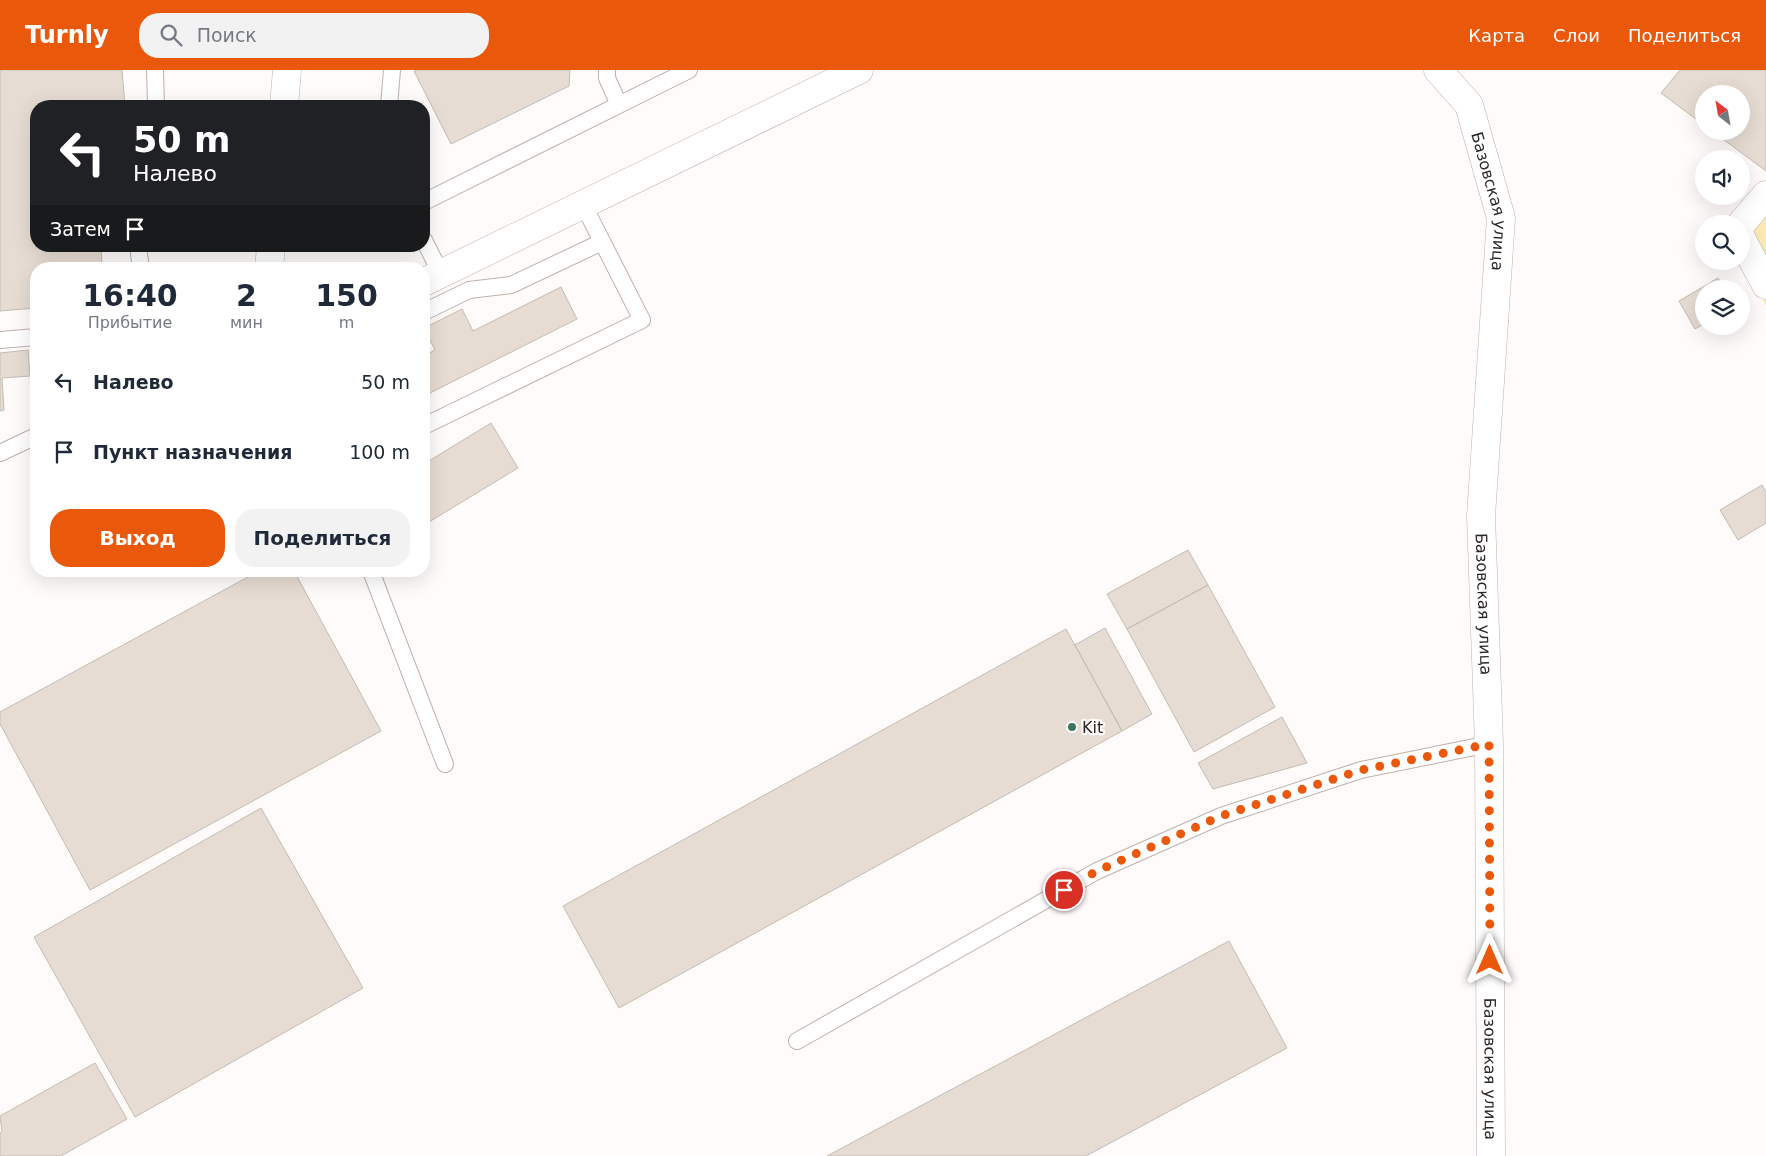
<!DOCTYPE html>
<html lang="ru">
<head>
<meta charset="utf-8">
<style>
	body { margin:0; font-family:"DejaVu Sans",sans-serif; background:#f2f2f3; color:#1f2937; height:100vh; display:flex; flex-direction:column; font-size:19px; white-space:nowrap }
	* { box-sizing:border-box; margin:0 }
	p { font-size:16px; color:#747a83 }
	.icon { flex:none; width:28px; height:28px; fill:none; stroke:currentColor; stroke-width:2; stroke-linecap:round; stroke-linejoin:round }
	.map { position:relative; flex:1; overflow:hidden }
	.sheet { position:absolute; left:30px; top:192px; width:400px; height:315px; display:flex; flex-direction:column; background:#fff; border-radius:20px; box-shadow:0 5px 20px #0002 }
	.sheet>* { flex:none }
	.top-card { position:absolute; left:30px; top:30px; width:400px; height:152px; border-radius:20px; box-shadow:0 5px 20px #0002; background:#202124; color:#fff; overflow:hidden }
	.needle { width:32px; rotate:329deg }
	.fabs { position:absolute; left:1695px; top:15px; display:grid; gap:10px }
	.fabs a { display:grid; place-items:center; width:55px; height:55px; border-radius:50%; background:#fff; box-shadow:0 5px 20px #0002; font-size:25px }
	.pin { position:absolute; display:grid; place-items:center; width:42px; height:42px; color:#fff; margin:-21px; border:2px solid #fff; border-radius:50%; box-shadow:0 1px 5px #0007 }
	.me { position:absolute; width:55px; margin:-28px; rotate:0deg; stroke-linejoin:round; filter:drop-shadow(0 0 4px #0008) }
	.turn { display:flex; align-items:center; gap:18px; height:105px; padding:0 20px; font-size:22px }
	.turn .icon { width:65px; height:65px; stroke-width:2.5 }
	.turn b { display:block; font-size:35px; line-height:42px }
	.then { display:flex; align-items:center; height:48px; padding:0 20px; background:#0003; gap:10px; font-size:19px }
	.eta { display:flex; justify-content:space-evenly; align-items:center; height:85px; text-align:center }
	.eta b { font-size:30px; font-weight:700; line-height:35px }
	.button { display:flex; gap:10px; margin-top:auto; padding:10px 20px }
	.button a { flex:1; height:58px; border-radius:20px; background:#ea580c; color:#fff; font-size:20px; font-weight:700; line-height:58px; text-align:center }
	.button a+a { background:#f2f2f3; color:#1f2937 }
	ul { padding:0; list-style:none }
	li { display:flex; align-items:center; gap:15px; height:70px; padding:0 20px }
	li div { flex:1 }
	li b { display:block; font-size:19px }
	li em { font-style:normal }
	header { display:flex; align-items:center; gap:30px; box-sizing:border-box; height:70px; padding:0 25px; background:#ea580c; color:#fff }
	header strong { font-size:24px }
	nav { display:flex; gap:28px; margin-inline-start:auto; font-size:18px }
	.search { width:350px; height:45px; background:#f2f2f3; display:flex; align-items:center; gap:12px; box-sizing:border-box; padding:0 18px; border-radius:20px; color:#747a83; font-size:19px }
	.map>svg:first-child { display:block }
</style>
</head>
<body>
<header>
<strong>Turnly</strong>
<div class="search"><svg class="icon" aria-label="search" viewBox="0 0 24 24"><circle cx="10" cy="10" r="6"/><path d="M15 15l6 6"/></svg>Поиск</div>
<nav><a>Карта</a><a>Слои</a><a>Поделиться</a></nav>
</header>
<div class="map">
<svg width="1766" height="1086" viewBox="0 0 1766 1086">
	<rect width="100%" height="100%" fill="#fefbfa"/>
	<path fill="#faeab2" d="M1766,139v97l-25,-49v-18z"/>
	<path fill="#e6dcd3" stroke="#c4bbb1" d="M0,0h122l3,36h-89v140h65l1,20 -33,3h-33v39l-36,3z
		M417,0h153l-1,16 -118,58 -37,-73z
		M1680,0h86v101l-54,-40h29v-37h-37v31l-43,-32z
		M1718,208l6,11h-20v35l-9,5 -16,-28z
		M561,217l16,32 -153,77v-40l11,-6 -11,-22 38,-19 11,22z
		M28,280l2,26 -28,2 2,32 -4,1v-58z
		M491,353l27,45 -94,57v-61z
		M1762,415l4,7v31l-28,17 -18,-30z
		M1188,480l20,35 -81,44 -20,-35z
		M259,501h35l87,160 -291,159 -90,-166v-12z
		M1208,515l67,122 -81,45 -67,-123z
		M1105,558l47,86 -30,17 -47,-86z
		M1066,559l56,102 -503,277 -56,-102z
		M1282,647l25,46 -94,26 -15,-26z
		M261,738l102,180 -228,129 -101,-180z
		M1229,871l58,107 -201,108h-259z
		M95,993l32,56 -66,37h-61v-23l2,-1 -2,-16z"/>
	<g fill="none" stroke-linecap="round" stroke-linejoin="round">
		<g stroke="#beb1ab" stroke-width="18">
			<path id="service" d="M155,0l1,36
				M607,0v8l12,27
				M389,36l3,-36
				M424,132l265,-132
				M424,170l17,34
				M138,176l3,23
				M424,242l45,-22 42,-5 91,-43
				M0,270l36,-3
				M424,356l218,-106 -59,-116
				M0,383l36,-17
				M371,501l74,193
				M797,971l300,-170 124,-55 140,-46 128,-26"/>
		</g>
		<g stroke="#beb1ab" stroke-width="29">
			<g id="minor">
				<path id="s1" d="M1438,0l31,35 32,113 -20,298 8,228 2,412"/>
				<path d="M284,36l3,-36"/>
				<path d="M1741,154l25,-29"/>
				<path d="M1741,168l25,47"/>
				<path d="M269,199l2,-23"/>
				<path d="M424,212l435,-212"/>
			</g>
		</g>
		<use href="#service" stroke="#fff" stroke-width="16"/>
		<use href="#minor" stroke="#fff" stroke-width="28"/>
	</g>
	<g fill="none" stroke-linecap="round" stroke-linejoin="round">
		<path stroke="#ea580c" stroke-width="9" stroke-dasharray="0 16.2" d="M1064,820l33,-19 124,-55 140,-46 128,-26 1,216"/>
	</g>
	<circle fill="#3b7760" stroke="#fefbfa" stroke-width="2" cx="1072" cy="657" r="5"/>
	<g text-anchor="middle" stroke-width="4.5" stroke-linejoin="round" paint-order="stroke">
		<g font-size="16" fill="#2c2725" stroke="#fefbfa">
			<text dy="6" stroke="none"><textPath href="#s1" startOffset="146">Базовская улица</textPath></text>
			<text dy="6" stroke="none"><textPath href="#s1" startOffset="551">Базовская улица</textPath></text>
			<text dy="6" stroke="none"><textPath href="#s1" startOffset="1016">Базовская улица</textPath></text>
		</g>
		<g font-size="16" fill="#2c2725" stroke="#fefbfa" text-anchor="start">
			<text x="1082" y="663">Kit</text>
		</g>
	</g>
</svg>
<div class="fabs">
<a><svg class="needle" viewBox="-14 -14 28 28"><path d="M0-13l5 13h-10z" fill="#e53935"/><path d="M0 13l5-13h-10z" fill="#747a83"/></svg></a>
<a><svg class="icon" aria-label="sound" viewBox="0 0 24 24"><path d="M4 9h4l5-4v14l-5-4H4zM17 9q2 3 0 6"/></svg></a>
<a><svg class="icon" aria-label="search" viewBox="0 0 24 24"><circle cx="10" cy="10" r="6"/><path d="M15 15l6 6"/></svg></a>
<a><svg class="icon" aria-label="layers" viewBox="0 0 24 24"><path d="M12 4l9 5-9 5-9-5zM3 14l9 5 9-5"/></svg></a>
</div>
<div class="pin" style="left:1064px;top:820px;background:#d93025"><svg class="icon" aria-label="arrive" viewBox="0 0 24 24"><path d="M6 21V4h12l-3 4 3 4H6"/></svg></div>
<svg class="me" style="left:1490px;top:890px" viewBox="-20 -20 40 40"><path d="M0-17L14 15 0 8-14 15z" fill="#ea580c" stroke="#fff" stroke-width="4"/></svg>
<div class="top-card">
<div class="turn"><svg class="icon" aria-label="left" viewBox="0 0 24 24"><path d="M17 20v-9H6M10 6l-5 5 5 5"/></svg><div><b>50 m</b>Налево</div></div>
<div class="then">Затем<svg class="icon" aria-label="arrive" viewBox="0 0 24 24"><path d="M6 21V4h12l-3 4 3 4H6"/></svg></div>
</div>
<section class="sheet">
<div class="eta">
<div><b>16:40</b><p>Прибытие</p></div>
<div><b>2</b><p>мин</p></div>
<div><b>150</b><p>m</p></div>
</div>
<ul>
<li><svg class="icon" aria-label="left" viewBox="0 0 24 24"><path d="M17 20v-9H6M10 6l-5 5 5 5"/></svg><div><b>Налево</b></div><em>50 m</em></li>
<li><svg class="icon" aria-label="arrive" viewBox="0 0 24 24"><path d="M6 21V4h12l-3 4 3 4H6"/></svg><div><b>Пункт назначения</b></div><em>100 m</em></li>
</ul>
<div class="button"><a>Выход</a><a>Поделиться</a></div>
</section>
</div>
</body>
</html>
